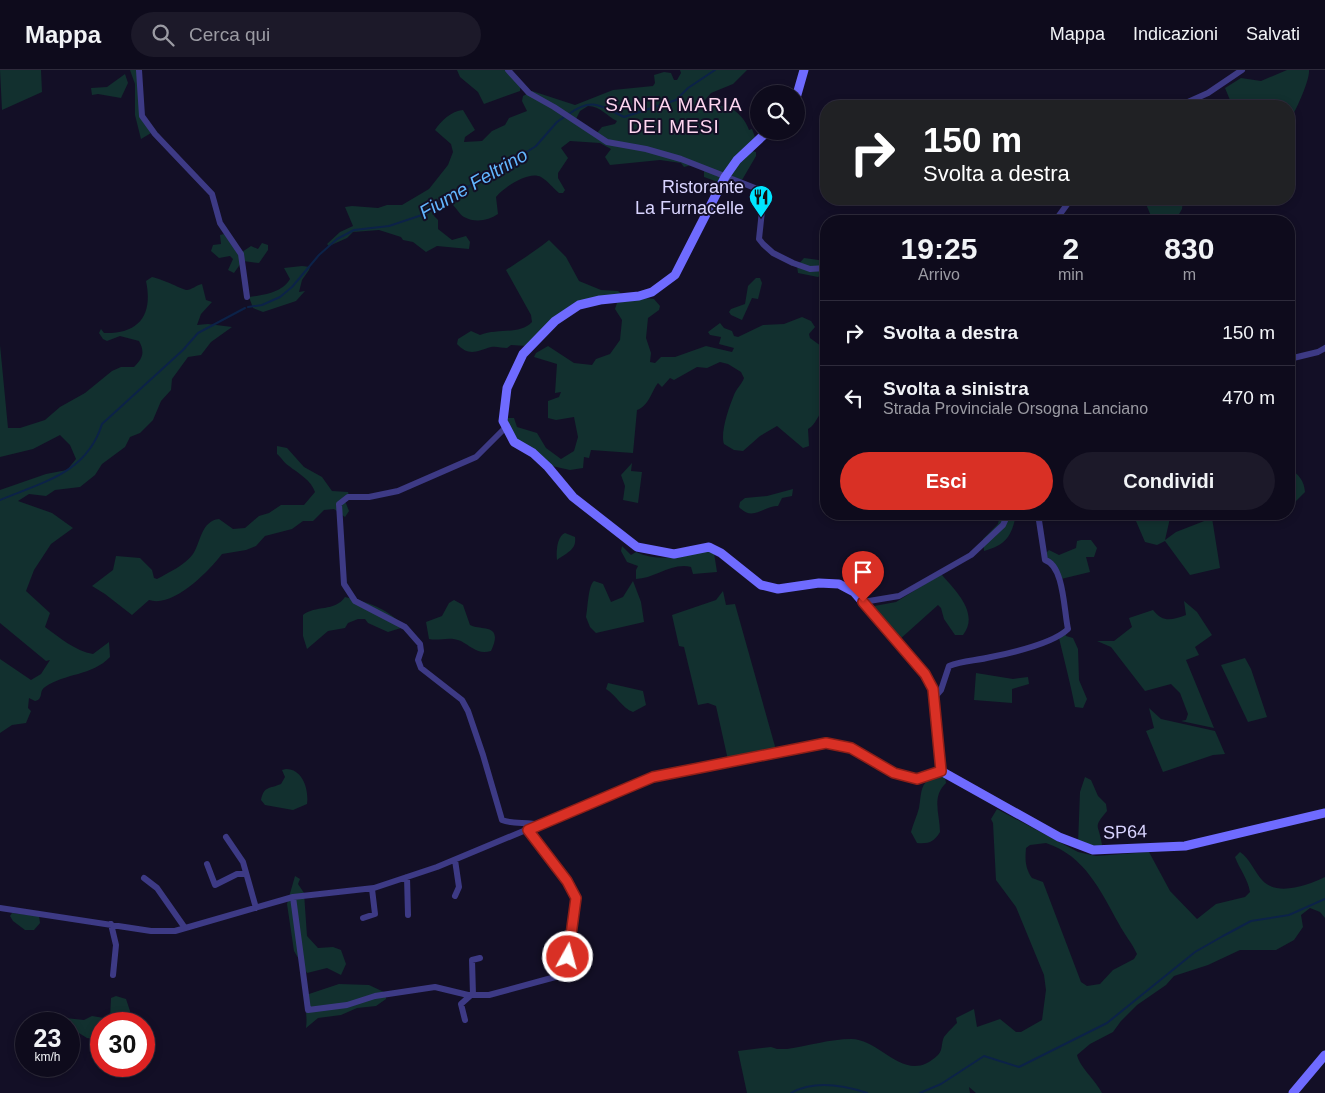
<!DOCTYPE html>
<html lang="it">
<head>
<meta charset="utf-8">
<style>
	body { margin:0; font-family:Arial,sans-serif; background:#1c1929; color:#f1f3f6; height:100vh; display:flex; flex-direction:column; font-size:19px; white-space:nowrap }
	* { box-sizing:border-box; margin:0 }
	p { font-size:16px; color:#9b9ba3 }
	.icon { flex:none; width:28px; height:28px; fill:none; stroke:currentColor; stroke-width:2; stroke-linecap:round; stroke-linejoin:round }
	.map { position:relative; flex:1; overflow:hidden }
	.side { position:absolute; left:820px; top:145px; width:475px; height:305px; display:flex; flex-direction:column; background:#0e0b1c; border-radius:20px; box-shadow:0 2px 8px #0003,0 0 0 1px #2e2b3b }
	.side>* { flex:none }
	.hud { position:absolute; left:820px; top:30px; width:475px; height:105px; border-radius:20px; box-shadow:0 2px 8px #0003,0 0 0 1px #2e2b3b; background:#202124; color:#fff; overflow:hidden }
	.tools { position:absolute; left:750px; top:15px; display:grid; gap:10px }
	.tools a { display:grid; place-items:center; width:55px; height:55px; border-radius:50%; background:#0e0b1c; box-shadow:0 2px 8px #0003,0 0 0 1px #2e2b3b; font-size:25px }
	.speed { position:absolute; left:15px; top:942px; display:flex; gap:10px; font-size:25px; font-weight:700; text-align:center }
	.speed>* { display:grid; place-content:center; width:65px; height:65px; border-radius:50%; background:#0e0b1c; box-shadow:0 2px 8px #0003,0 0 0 1px #2e2b3b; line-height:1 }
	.speed small { font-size:12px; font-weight:400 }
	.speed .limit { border:8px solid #d22; background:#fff; color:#111 }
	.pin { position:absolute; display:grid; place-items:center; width:42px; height:42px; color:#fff; margin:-51px -21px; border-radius:50% 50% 50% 0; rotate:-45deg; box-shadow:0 0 5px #0007 }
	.pin .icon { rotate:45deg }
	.me { position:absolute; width:55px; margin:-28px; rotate:7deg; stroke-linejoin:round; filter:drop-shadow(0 0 4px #0008) }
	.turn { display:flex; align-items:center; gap:18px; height:105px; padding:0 20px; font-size:22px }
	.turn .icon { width:65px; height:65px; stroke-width:2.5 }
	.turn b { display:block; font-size:35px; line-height:42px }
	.eta { display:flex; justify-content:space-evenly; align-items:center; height:85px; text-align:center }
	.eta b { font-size:30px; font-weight:600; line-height:35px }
	.action { display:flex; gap:10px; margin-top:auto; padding:10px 20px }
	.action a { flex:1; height:58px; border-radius:30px; background:#d93025; color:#fff; font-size:20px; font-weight:600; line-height:58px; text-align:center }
	.action a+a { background:#1c1929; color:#f1f3f6 }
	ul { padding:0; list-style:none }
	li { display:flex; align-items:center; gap:15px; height:65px; padding:0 20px; border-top:1px solid #2e2b3b }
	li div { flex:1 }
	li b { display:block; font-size:19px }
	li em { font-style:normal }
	header { display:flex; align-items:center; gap:30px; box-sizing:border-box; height:70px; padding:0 25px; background:#0e0b1c; border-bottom:1px solid #2e2b3b }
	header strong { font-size:24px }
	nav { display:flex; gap:28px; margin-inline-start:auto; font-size:18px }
	.search { width:350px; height:45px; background:#1c1929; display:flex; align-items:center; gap:12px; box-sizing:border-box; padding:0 18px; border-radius:28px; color:#9b9ba3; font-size:19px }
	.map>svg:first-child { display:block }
</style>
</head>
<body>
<header>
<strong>Mappa</strong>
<div class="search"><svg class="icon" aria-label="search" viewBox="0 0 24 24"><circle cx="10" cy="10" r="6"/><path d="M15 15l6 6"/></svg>Cerca qui</div>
<nav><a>Mappa</a><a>Indicazioni</a><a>Salvati</a></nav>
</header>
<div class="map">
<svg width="1325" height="1023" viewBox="0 0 1325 1023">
	<rect width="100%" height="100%" fill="#130f26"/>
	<path fill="#12302f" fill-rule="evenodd" d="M0,0h41l1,22 -40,18z
		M130,0h8l3,46 10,17 -10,6 -6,-24v-31z
		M457,0h50l13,14v7l-36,13 -6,-12 -18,-15z
		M680,0h67l-14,14 -22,9 -11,13c12,5 14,-1 23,0 12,1 23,14 26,24l3,-1 3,8 -34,44 -3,1 -14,-5v-6l-9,-7 -11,3 -3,-4 -21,-3 -50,5 -5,-8 6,-8 -11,-6 -30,-2 -9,7 7,10 -10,15v5l7,12 -2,3h-4c-6,-5 -11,-12 -18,-16 -12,-7 -38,11 -45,20l2,17c-10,7 -23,9 -34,3 -4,-2 -9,-11 -14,-15h-4l-10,6 -2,8 4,4v9l14,11 14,-4 4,6 -1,7 -32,-3 -11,6 -13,-10 -10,-2 -2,-3 -22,-7 -26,2 -6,6 -18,8 -2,-2 13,-12 13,-6 -8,-19 7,-1 26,2 9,-3h15l27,-16 19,-24 5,-13 -2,-8 -16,-14c6,-9 16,-19 28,-20l12,20 -10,7 -1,5 18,-1 10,-10 13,-6 4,-7 18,-7 -5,-10 1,-5 9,-5 43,14 38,-15 40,-4 2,-3 -1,-8 10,-3 7,1 3,7h3l4,-7zM588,36c13,0 18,10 29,15l-2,3 -13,3 -5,6 -21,-14 4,-8z
		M1287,0h22c1,11 -14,42 -20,52v-16h-28v-5l-31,-1 -5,-12 16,-10 20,3z
		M125,4l3,9 -7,15 -23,-4 -6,1 -1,-7 16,-1z
		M749,80l7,2v4l-14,24 -13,-5z
		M1144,129h39l-1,10 -7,12h-22z
		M224,164l16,22 1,7 -7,10 -6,-3 5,-11 -3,-3 -11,2 -8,-7 2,-6 8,-1 -1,-9z
		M549,170l17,17 13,24 22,9 17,1 6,5 -34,2 -11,3 -52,45 -16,-1 -4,3c-6,0 -10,-2 -16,-1 -14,4 -22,10 -34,-3l1,-5 13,-8 9,4c18,-7 40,0 52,-13l-1,-7 -25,-45c15,-10 28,-18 43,-30z
		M262,173l6,2v5l-9,13 -16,-2 -1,-9 9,-6 7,3z
		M804,188l22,3v11l-8,5 -20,-4 -1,-7z
		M302,196l8,1 -1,3 -7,10 -3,12 6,-1 -9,10 -33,11 -10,-4 -4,-11c14,-2 33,-4 41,-18l-6,-11z
		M152,207c11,2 31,13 35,13 4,0 10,-5 15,-6l4,16 6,2 -11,12 -4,11 11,-1 24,3 -21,15 -10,13 -13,2 -16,22 -1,11 -10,11 -8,19 -13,13 -10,4 -5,10 -23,17 -7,11 -15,12 -25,3 -9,6 -17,-2 -11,7 34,12 21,15 -22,16 -17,26 -8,21 24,22 -5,14c14,10 30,24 48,27l16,-12 1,15c-18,19 -45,16 -65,30 -6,4 -2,9 -7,13l-3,1 -6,-3 -1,10 3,3 -5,12 -14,2 -12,8v-74l31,21 10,-6 9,-14 -4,1 -46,-38v-133l46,-16 21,-4 9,-11 -6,-14 -10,-10 -27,14 -33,8v-112l8,83h12l25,-8 15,-13 25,-14 27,-22 9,-4h13c9,-9 11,-15 5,-26l-19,-5 -13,5 -4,-2 -4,-6 2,-4 3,4c36,1 49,-19 42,-52z
		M756,208h4l2,5 -4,16 -6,-1 -10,22 -11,-5 -2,-3 2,-3 14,-5 3,-18z
		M645,228l9,1 6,7 -1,4 -11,8 -2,20 5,15 -1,9 5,1 6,-6h14l31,-11 26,6 2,-4 -15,-4 2,-7 -11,-2 -2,-3 12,-9 4,5 8,3 2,5 4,1 25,-12 21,-1 18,-7 9,4 4,6 -6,7 1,4 11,8 3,7 2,-2v57c-9,6 -9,16 -18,21l1,17 -6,2 -26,-22 -17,10 -17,15 -9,-1 -10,-6c-4,-11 5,-37 10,-49 2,-6 8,-11 10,-17l-3,-6 -13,-8 -8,-2 -13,6 -10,-1 -23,13 -4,-2 -8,9 -4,-4c-7,9 -9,23 -21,27l-4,43 -42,-3 -2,8 -5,-1 -1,11 -13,2 -18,-4 -35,-25 -11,-23h8l3,9 20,6 9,15 15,11 13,-8 4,-14 -4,-20 -18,3 -8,-2v-17l11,-4 2,-5 -6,1 2,-29 -23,-7 2,-4 12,-7 26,17 18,2 4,-6 14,-5 10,-14 2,-20 -7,-11 2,-6z
		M277,376l10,2 17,19 18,10 10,14 16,1 1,4 -4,5 4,10 -4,6 -11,-8 -10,1 -11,11h-10l-11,8 -27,7 -9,10 -10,4 -24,4c-14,18 -49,54 -73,46l-17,15 -27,-21 -13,-8 21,-16 3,-14 24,2 12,12 2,8 3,1c11,-6 28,-14 36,-25 8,-12 8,-33 26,-35l14,10 12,-1 14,-12 10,-3 12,-8h23l11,-13c-4,-12 -17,-19 -26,-26 -5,-3 -8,-9 -12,-12z
		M632,393l-1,8 11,1 -4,31 -15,-3 2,-14 -4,-11z
		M1289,398c10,7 15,12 16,24l-12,12 -4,-4z
		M793,419l-1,7 -10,2 -4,8c-15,0 -25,16 -39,1l1,-5 5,-4 22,-2z
		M1000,444h16c-4,22 -10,31 -32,37l-1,-12 15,-15z
		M1133,444h41l-4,4 -5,22 11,-8 36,-14 8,50 -30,7 -25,-34 -8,4 -12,-3z
		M565,463l10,4c2,13 -9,16 -18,23 -1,-8 0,-24 8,-27z
		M1081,470h10l6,8 -3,9h-8l4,15 -29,7 -14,-20 -1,-6 3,-3 10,5 17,-7 1,-7z
		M622,476l9,9 5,-3c24,11 48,4 73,-2l5,3 3,19 -24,2 -2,-7c-19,-5 -37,12 -55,12v-9l2,-4 -11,-4 -6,-11z
		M941,504c14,16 39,39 22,61h-8l-11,-16 -3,-11 -3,-3 -39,35 -30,-33 27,-5z
		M594,511l9,3 8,18 12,-5 10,-16 8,21 3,20 -48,11 -6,-6 -4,-10c2,-10 2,-31 8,-36z
		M723,521l3,14 9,-1 41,146 -48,10 -12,-54 -8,-3 -10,2 -14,-58 -5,-1 -7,-31 44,-15z
		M345,527c22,5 42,11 57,28l-1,3 -13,4 -20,-9 -3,-4h-7l-10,4 -3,5 -17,3 -21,18 -4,-13v-21c12,-10 32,-3 42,-18z
		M454,530l9,5 7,20c12,6 34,-2 21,26 -13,4 -19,-4 -30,-10 -12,-5 -20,0 -32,-2l-3,-17 16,-6 7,-13z
		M1184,531l13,11 15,23 -17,12 4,8 -13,5 28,68 -33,-7 5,-1 2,-6 -8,-21 -9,-9 -26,7 -34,-44 -14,-6h17l18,-14 -3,-9 24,-8c10,13 19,10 33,5z
		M1065,558l1,8 7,2 5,11 1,31 8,19 -4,9 -8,-1c-5,-25 -11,-48 -17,-73z
		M1245,588l6,11 16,48 -19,5 -27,-57z
		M976,603l37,6 15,-2 1,7 -17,5v14l-38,-3z
		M608,613l35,8 3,14 -13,7c-11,-4 -16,-16 -27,-23z
		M1149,638l12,11 54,12 10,23 -12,1 -50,17 -17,-41 8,-3z
		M286,699c17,0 23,21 21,35l-14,6 -28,-5 -4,-5c3,-14 8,-11 20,-16l4,-7 -3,-7z
		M938,706l7,1 1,6c-15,14 -6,32 -6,49 -6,10 -11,12 -23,11l-6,-11c2,-8 6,-16 8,-24 3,-15 0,-28 19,-32z
		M1085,707l6,3 7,16 8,8 1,7c-15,18 -8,12 -5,34l-4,3 -20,-4 2,-52z
		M997,739l81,43 18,4 53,-4 21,39 27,28 19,-15 29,-7 5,-5c-2,-13 -10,-22 -15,-35l5,-5c10,7 14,19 22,28 15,17 46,5 63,-3v41l-5,-6 -10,-4 -9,7 2,12 -9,13 -18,10h-36l-32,15 -34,11 -8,9 -29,20 -16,16 -8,11 -23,12 -13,11c2,11 19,26 25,38h-126l-7,-6 1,6h-223l-9,-42 33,-4 6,2h10c20,-3 44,-10 64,-10 31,0 54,48 87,16 5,-5 3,-12 6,-18 3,-4 9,-10 13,-14l-1,-5 18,-9 3,18 23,-8 16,13h5l21,-12 4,-30 -2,-15 -28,-68 -20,-27 -3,-57 -2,-4zM1046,773c39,13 54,47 73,81 5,10 13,19 18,30l-3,5 -21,11 -13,14 -13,2 -6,-4 -38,-100 -11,-4c-7,-10 -7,-19 -6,-30l4,-3z
		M295,806l5,3 -2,5 6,9 3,43 11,12 15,-1 8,3 5,14 -5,11 -14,-7 -20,5 -13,-22 -7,-47z
		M12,843l27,3 1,7 -6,7h-9l-12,-9 -3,-5z
		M339,914l30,1 17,8v6l-10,7 -19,2 -16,7 -23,3 -12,10c2,-13 -3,-22 3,-34z
		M116,926l10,3 5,15v10h-30v16l-14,-2 -18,-11v-3l-23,-3v-5l38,4 8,-4 18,3 1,-21z"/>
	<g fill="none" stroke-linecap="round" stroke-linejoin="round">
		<path stroke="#0c2248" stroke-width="2" d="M569,44c23,-17 32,-8 55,3l52,-17 12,-12 27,-18
			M248,237l14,-2 18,-8 12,-10 27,-32 18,-16 17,-9 35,-4 39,-13 15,-15 40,-18 53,-34 21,-24 7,-5
			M0,430c43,-18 87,-27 102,-76l81,-74 15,-17 47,-25
			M791,1023c23,-13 52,-8 76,0
			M920,1023l21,-9 43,-28 35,11 88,-44 88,-71 28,-16 28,-15 38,-6 36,-16"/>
		<path stroke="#3d3a85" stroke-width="6" d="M139,0l3,46 13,18 57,60 8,29 21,31 6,43
			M508,0l21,23 25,14 53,35 39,7 35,10 74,29 8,13 -4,38 4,5 10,9 20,10 17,6 16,-1
			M1179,36l29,-13 34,-23
			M1055,151l16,-22
			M1289,289l29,-7 7,-4
			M506,357l-30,30 -78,34 -29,6h-21l-9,7 5,80 11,17 50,26 15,17 1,7 -3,9 3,8 41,32 6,11 15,44 19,65c12,5 25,1 38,5
			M863,532l36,-6 72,-41 32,-30 5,-11
			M934,628l7,-8 8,-24c14,-6 27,-5 42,-9 20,-4 63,-14 77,-28 -4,-17 -4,-64 -23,-69l-7,-46
			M226,767l17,25 13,46
			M207,794l8,21 22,-11h9
			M407,807l1,38
			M144,808l13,10 28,40
			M455,826l4,-9 -4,-27
			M293,827l15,113 39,-5 28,-9 60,-9 33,8h21l70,-19 10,-19 7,-59 -9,-17 -39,-51
			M0,838l151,23h24l118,-34 81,-9 63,-21 216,-90 173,-34 25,5 43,25 23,6 24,-8
			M363,848l12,-4 -3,-25
			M111,854l5,21 -3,30
			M473,925l-1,-35 8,-2
			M465,950l-4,-16 10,-9"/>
		<path stroke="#6f6bff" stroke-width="9" d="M796,28l8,-28
			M768,61l-31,29 -12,17 -50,98 -23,17 -13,4 -39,4 -21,5 -24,16 -32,33 -16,34 -4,33 11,21 19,11 15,14 25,30 64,50 37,7 35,-7 12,6 40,32 17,4 41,-6 20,1 15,8 71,82 8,15 8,82 118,66 34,13 92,-4 140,-33
			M1293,1023l32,-38"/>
	</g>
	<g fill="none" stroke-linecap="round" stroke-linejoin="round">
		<g stroke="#8d1f18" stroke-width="12">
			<path id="route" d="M568,887l8,-59 -9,-17 -39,-51 125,-53 173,-34 25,5 43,25 23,6 24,-8 -8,-82 -8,-15 -62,-72"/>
		</g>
		<use href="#route" stroke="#d93025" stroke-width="9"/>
	</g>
	<defs>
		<g id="restaurant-pin" transform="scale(1.25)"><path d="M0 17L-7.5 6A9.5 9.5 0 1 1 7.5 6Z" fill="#00e5ff" stroke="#130f26"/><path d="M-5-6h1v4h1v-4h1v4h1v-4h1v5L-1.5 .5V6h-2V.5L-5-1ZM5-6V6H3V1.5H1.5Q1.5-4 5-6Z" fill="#111"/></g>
	</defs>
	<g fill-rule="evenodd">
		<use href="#restaurant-pin" x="761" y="127"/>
	</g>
	<g text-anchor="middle" stroke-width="4" stroke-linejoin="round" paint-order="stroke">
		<g font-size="18" fill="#d9d4ff" stroke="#130f26" text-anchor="end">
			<text x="744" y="123">Ristorante<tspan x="744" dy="21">La Furnacelle</tspan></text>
		</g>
		<g font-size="18" fill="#d9d4ff" stroke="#130f26">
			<text transform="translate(1125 762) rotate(-2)" y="6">SP64</text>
		</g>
		<g font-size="19" letter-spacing="1" fill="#ffd6f0" stroke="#130f26">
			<text x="674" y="41">SANTA MARIA<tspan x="674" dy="22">DEI MESI</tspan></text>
		</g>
		<g font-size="19" font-style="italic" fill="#62b6ff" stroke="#130f26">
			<text transform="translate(473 113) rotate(-30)" y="7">Fiume Feltrino</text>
		</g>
	</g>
</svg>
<div class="tools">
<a><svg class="icon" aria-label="search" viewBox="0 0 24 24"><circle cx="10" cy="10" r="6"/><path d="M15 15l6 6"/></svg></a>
</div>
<div class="speed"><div>23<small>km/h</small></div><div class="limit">30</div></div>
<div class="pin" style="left:863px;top:532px;background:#d93025"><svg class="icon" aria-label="arrive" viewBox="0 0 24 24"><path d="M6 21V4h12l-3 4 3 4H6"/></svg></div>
<svg class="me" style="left:568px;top:887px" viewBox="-20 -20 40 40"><circle r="17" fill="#d93025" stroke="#fff" stroke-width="3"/><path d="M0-11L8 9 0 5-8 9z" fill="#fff"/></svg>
<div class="hud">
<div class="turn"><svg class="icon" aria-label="right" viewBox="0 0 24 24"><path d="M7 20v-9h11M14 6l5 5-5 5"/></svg><div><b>150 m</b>Svolta a destra</div></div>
</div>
<section class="side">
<div class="eta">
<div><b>19:25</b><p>Arrivo</p></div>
<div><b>2</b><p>min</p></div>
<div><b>830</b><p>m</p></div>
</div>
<ul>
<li><svg class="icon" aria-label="right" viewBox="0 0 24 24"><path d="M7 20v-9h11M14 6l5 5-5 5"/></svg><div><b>Svolta a destra</b></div><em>150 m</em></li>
<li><svg class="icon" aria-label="left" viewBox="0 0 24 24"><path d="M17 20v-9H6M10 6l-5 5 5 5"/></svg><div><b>Svolta a sinistra</b><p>Strada Provinciale Orsogna Lanciano</p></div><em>470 m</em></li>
</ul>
<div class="action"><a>Esci</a><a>Condividi</a></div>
</section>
</div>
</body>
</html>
